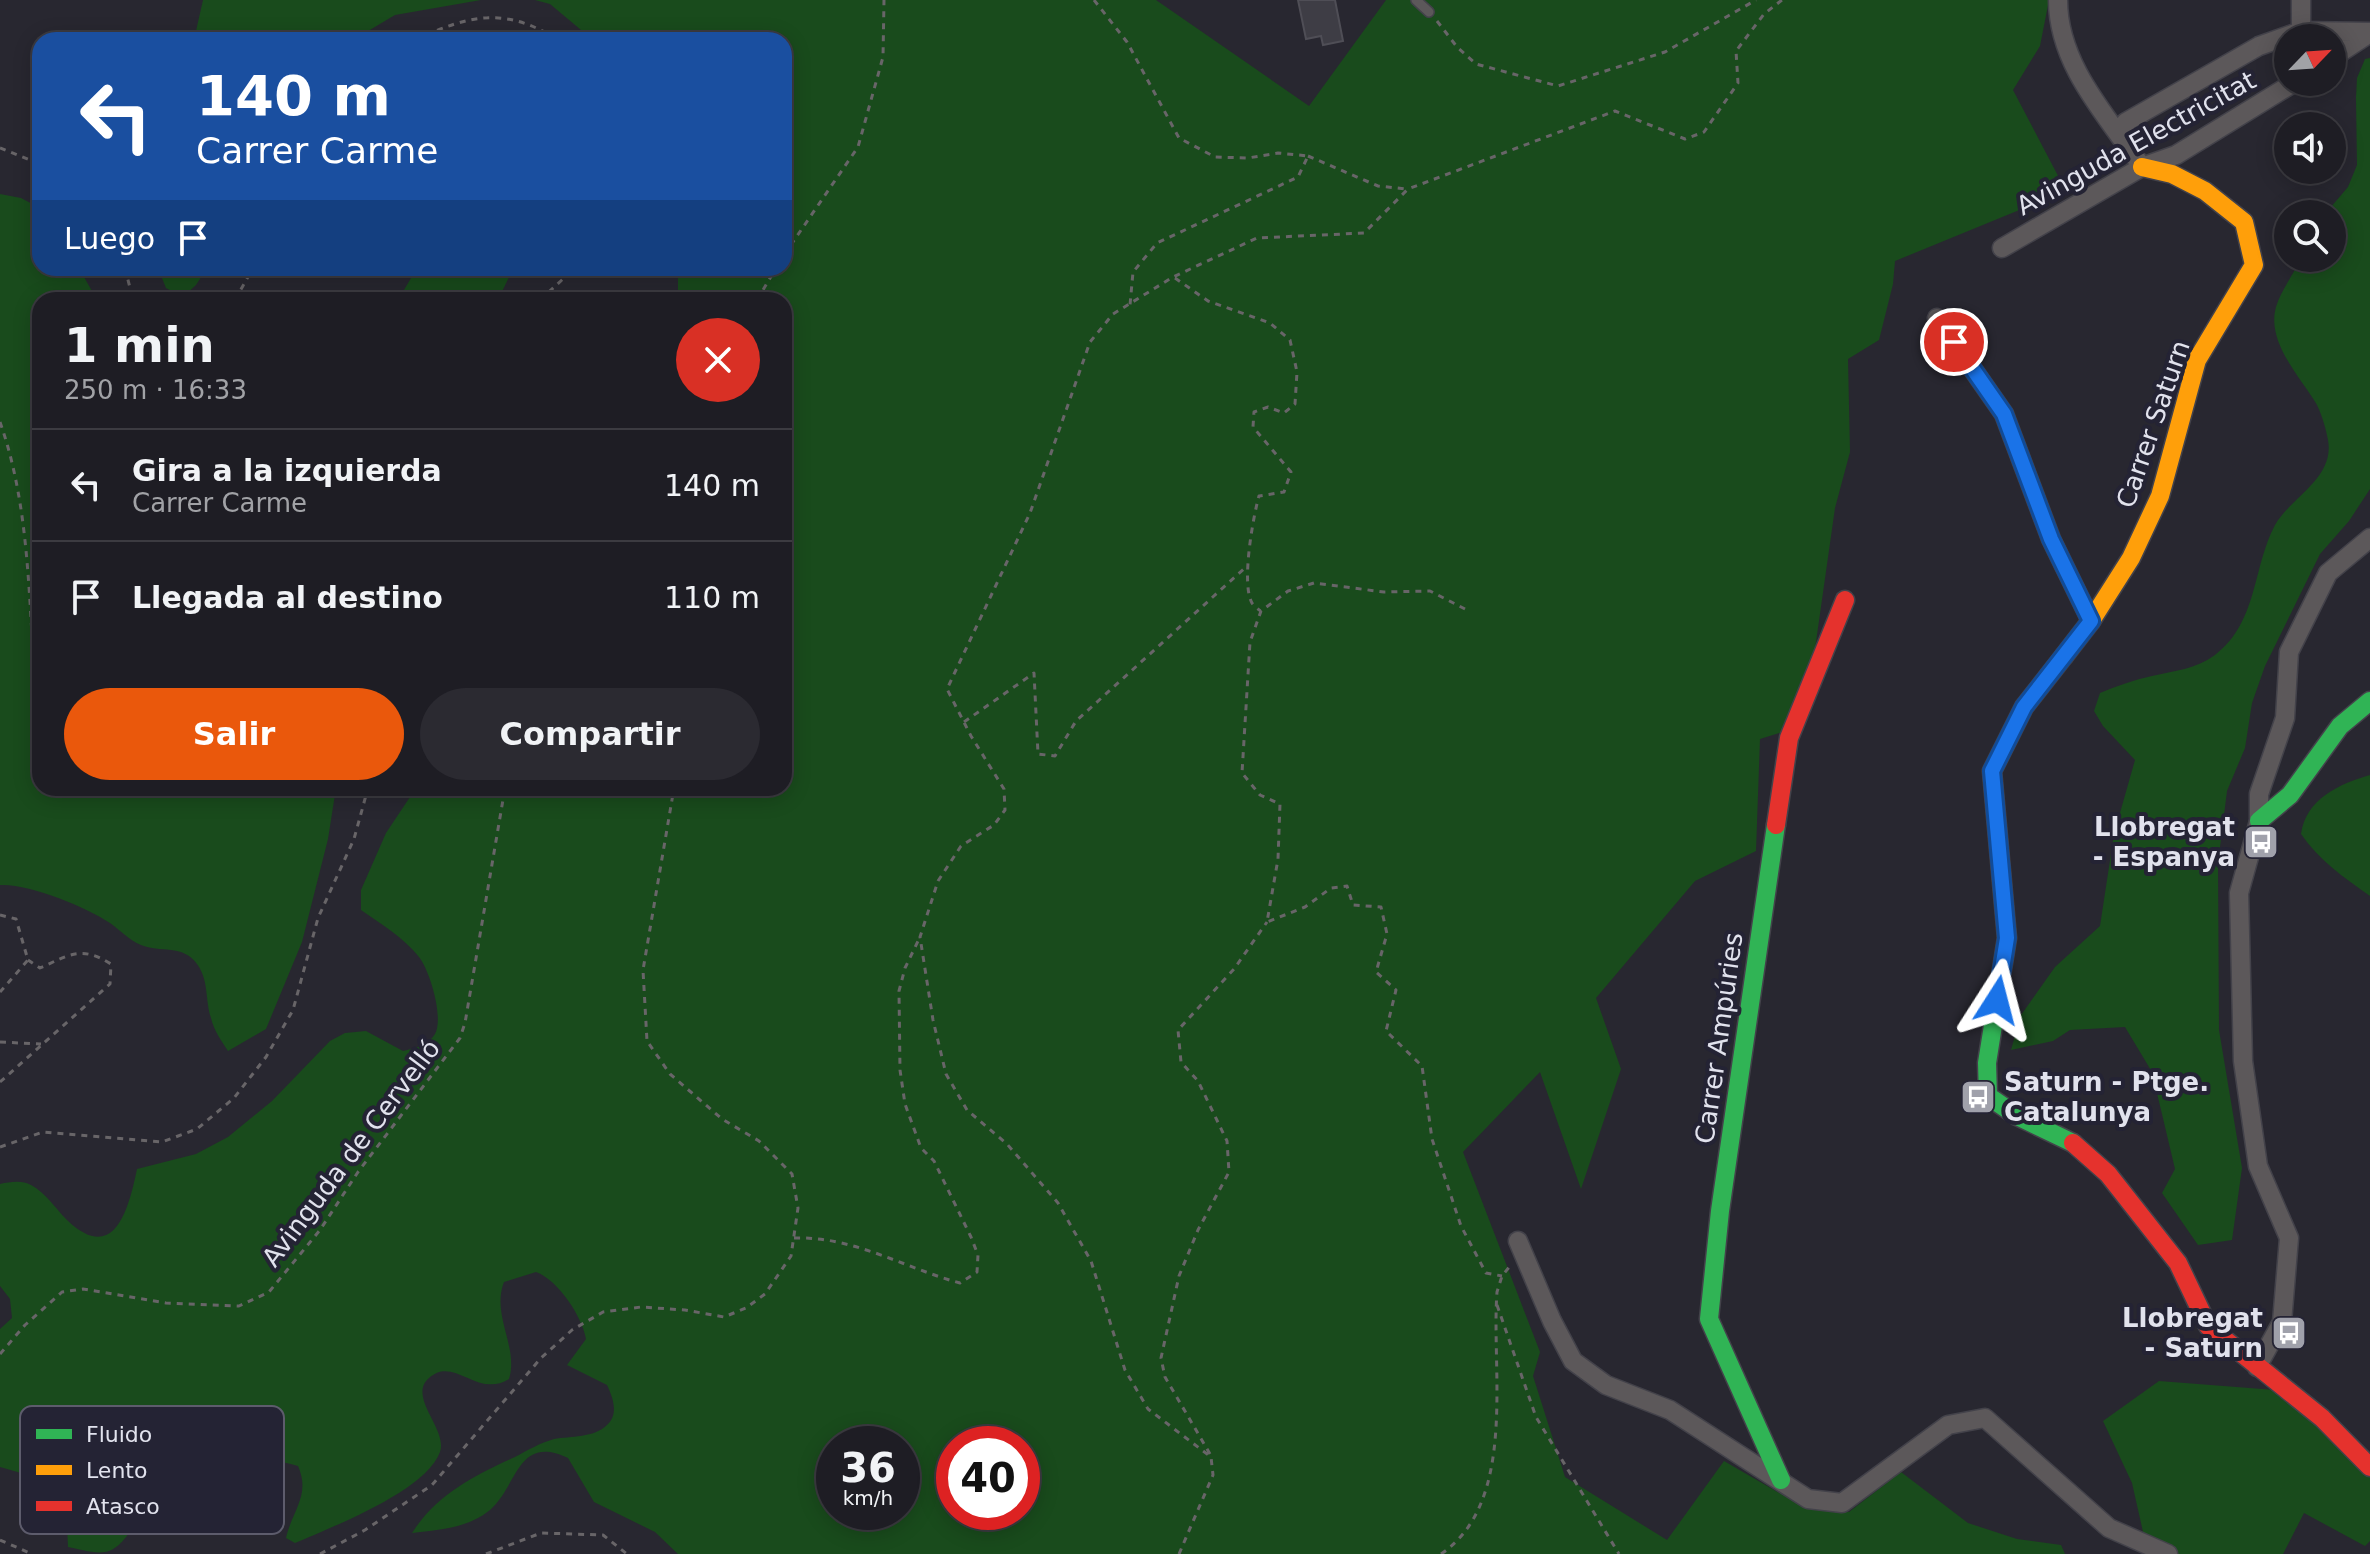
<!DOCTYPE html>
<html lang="es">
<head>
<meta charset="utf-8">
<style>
	body { margin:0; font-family:"DejaVu Sans",sans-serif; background:#2b2a31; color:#f1f3f6; height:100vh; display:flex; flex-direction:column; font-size:30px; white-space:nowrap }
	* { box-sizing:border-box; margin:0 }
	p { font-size:26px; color:#a1a2a6 }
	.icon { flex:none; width:44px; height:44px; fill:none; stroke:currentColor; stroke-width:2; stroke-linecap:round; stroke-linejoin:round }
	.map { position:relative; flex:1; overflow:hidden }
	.details { position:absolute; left:32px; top:292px; width:760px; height:504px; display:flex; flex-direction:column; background:#1e1d24; border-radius:24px; box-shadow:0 4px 20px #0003,0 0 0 2px #3c3b41 }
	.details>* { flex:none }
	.top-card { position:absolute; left:32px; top:32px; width:760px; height:244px; border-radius:24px; box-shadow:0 4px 20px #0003,0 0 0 2px #3c3b41; background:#1a4fa0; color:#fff; overflow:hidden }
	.needle { width:52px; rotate:65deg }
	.fabs { position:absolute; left:2274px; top:24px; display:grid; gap:16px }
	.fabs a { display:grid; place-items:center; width:72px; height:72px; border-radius:50%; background:#1e1d24; box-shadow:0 4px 20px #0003,0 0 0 2px #3c3b41; font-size:40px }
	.speed { position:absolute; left:816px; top:1426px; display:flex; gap:16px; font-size:40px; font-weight:700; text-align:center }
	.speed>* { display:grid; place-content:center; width:104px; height:104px; border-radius:50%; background:#1e1d24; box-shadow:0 4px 20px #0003,0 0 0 2px #3c3b41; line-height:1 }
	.speed small { font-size:20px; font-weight:400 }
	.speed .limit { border:12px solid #d22; background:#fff; color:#111 }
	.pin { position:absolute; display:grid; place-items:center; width:68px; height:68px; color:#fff; margin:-34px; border:4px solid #fff; border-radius:50%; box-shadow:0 2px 8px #0007 }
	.me { position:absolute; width:88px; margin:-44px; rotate:9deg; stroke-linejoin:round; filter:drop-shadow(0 0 6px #0008) }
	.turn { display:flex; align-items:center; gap:28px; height:168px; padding:0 32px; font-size:36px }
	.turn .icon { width:104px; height:104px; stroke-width:2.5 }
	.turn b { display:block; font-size:56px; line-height:68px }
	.then { display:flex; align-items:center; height:76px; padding:0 32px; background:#0003; gap:16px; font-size:30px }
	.round { display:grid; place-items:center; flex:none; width:84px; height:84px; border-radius:42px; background:#2b2a31 }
	.summary { display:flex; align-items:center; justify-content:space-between; height:136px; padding:0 32px }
	h1 { font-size:48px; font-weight:600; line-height:60px }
	.button { display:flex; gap:16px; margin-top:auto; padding:16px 32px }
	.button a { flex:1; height:92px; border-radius:48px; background:#ea580c; color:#fff; font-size:32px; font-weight:600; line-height:92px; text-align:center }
	.button a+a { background:#2b2a31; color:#f1f3f6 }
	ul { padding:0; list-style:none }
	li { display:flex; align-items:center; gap:24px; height:112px; padding:0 32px; border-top:2px solid #3c3b41 }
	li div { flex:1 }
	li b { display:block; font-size:30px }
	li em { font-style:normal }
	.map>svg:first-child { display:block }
</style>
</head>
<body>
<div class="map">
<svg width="2370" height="1554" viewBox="0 0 2370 1554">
	<rect width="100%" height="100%" fill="#282730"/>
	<path fill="#194b1c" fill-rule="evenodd" d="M203,0h278l-86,15 -42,25h-162l5,-9z
		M535,0h621l153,106 77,-106h663l-9,46 -27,44 53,101 -171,70 -2,23 -14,56 -31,19 2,93 -15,56 -21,148 -28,75 -26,8 -4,112 -61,30 -99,117 25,71 -40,120 -41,-117 -77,80 77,200 -7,24 32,101 102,63 57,-79 83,48 42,3 52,-40 67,51 49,16 44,6 4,9h-1387l-23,-22 -61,-30 -26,-44c-51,-24 -50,28 -78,52 -22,18 -51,20 -78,23 24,-38 63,-58 103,-76 13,-7 25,-14 39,-18 17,-3 40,-1 53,-14 12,-11 6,-27 0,-40l-40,-20 19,-26c-4,-23 -28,-59 -50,-67l-32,10c-13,33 15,65 5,97 -32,20 -55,-24 -80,-1 -22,19 19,51 11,74 -14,39 -108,75 -145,91l-9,-5c6,-27 25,-43 12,-72 -41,-15 -98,12 -131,37 -8,6 -18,9 -26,16 -12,11 -19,30 -36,33 -11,2 -26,-3 -37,-5 -2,-60 -11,-64 -68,-80v-138l12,-11 -2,-19 -10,-13v-102c10,-2 22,-4 31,1 15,8 24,23 36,35 48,46 62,-13 70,-51l59,-15 32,-17 44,-36 58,-60 15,-8 21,-2 37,20c11,-3 25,-5 32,-17 9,-16 -5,-63 -16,-77 -16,-20 -38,-33 -58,-47v-20l25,-57 30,-45h124l9,8 20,-2 10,-6h205v-488h-106v-32h106v-228h-191l-43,-36zM834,1444h68v68h-68zM954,1444h68v68h-68z
		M2370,58v431l-21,32 -29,33 -55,112 -13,37 -7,45 -18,43 -9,72 1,167 23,138 -10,72 -34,5 -36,-52 13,-24 -23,-97 -27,-45 -55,3 -17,11 -42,9 10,-35 34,-48 45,-41 14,-92 21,-74 -32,-34 -9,-15 6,-18c16,-7 34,-13 52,-17 22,-5 44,-7 63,-21 43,-33 37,-86 60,-130 16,-28 60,-47 53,-85 -2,-11 -6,-25 -11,-35 -16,-28 -51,-62 -41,-98 5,-17 18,-33 25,-49h31v-44h-7l23,-27 9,-22 -1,-67 1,-20 8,-19z
		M0,194l21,4 19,10v60h39l18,32h-57v488h296l-8,51 -26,103 -36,87 -38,22c-7,-11 -14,-20 -17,-33 -6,-18 -2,-38 -14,-54 -14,-20 -37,-11 -56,-19 -12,-5 -21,-15 -31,-22 -23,-16 -83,-40 -110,-38z
		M158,268h49l-11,17 -13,12 -17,-9z
		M417,268h100l-6,5 -13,27h-100z
		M2370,775v121c-27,-19 -50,-35 -69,-62 5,-35 38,-50 69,-59z
		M2159,1381l141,11 70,70v79l-5,5 -61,-33 -21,41h-135l-16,-71 -29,-62z"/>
	<path fill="#3e3d45" stroke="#4f4e56" stroke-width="2" d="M1298,0h37l8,41 -20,4 -2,-9 -15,3z"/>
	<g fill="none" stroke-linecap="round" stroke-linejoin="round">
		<g stroke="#43424a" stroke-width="12">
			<path id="lane" d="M1416,0l13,12"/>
		</g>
		<g stroke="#43424a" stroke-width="21">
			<path id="street" d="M2058,0c0,65 49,116 84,167
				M2301,0v31l4,7
				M2332,58l38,-25
				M2123,139l3,-17 133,-76 42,-15 69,1
				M2002,248l140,-81 34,-12 119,-73
				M1937,318l67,96 47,125 40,82
				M1518,1241l34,80 21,40 33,24 64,25 138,89 34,4 106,-78 37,-7 124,110 59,26
				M2257,1367l25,-45 7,-84 -31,-72 -15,-105 -4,-168 20,-72v-27l26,-76 4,-66 39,-79 42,-35"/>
		</g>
		<g stroke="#43424a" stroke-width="21">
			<path id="fast" d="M2064,656l-40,51 -32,64 15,167 -20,125 1,33 29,20 56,27
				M2259,821l31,-26 50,-69 30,-25
				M1776,825l-56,386 -11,108 72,161"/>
		</g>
		<g stroke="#43424a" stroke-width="21">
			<path id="slow" d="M2064,656l27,-35 40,-63 29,-62 37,-136 57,-95 -10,-43 -39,-31 -33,-17 -30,-7"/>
		</g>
		<g stroke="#43424a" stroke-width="21">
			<path id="jam" d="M1776,825l13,-87 56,-138
				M2073,1143l35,31 70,89 30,63 114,92 48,49"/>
		</g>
		<path stroke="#686568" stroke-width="3" stroke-dasharray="6 6" stroke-linecap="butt" d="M1094,0l33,42 52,96 36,19 33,1 30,-5 30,3 -10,21 -141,66 -24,29 -3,33
			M1437,21l20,26 19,17 82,22 107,-34 91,-52
			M415,40c54,-25 90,-34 143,0
			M0,148l40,16
			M1308,156l70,30 28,3
			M784,255l74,-108 25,-90 1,-57
			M125,268l8,32
			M1175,278l33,23 62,22 20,17 7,32 -2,32 -11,9 -16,-6 -14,5 -1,15 38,45 -7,20 -25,4c-6,21 -18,88 -7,107 0,1 8,8 9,8
			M235,300l18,-32
			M540,300l35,-32
			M757,300l19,-32
			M0,422c26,74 28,151 33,229l7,14
			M1465,609l-35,-18 -46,1 -70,-9 -26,8 -27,20 -11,31 -8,131 18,22 20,9 -2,55 -11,63 38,-15 26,-19 16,-2 6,19 28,2 6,27 -11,38 20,18 -10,41 36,35 10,73 29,87 25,47 16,3
			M964,722l70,-49 4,81 17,2 21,-35 171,-155
			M0,915l16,4 12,41 -28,32
			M0,1042l41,2
			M0,1082l110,-98 1,-20c-30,-19 -42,-9 -71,4l-12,-8
			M0,1147l43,-15 119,10 35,-13 37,-31 32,-41 27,-47 25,-92 36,-79 14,-51
			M794,1238c60,-2 110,30 166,45l17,-11 1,-17 -7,-18 -37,-76 -13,-13 -16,-44 -5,-34 -1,-79 6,-23 15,-31
			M1497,1305l39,112 83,137
			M0,1354l25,-29 37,-33 21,-3 83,14 73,3 30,-14 51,-62 38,-58 102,-134 5,-15 40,-235
			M1210,1454l-45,-77 -4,-19 18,-82 19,-46 31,-58 -2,-31 -29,-60 -17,-19 -3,-32 56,-61 33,-47
			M0,1540l32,14
			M320,1554l45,-24 67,-45 109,-127 31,-28 31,-18 38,-5 44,3 39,7 22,-9 19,-14 26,-38 7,-48 -6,-34 -33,-33 -37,-22 -52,-45 -23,-33 -4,-71 31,-182
			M486,1554l55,-21 62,2 24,19
			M1179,1554l34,-79 -2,-18 -63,-48 -23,-39 -34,-109 -33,-58 -51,-59 -40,-34 -21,-36 -13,-54 -13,-83 18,-56 23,-35 33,-21 11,-15 -1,-21 -33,-53 -24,-47 83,-176 60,-171 23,-28 60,-37 84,-39 107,-5 44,-44 207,-78 70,28 19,-7 34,-49 -2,-32 28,-37 18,-14
			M1441,1554c77,-52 50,-183 56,-262l5,-16 8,-10"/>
		<use href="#lane" stroke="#5c585a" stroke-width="9"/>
		<use href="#street" stroke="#5c585a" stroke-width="18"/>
		<use href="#fast" stroke="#30b455" stroke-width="18"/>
		<use href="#slow" stroke="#ff9f0a" stroke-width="18"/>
		<use href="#jam" stroke="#e5322d" stroke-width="18"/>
	</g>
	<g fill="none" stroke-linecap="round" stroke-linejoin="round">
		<g stroke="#114b97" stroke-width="20">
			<path id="route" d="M1954,342l50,72 47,125 40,82 -67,86 -32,64 15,167 -10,62"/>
		</g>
		<use href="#route" stroke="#1a73e8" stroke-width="14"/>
	</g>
	<defs>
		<g id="bus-square" transform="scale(1.8)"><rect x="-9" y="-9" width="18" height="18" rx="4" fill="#a0a1ab" stroke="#242334"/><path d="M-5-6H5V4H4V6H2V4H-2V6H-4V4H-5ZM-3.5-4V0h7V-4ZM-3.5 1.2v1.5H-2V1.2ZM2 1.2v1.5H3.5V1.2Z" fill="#fff"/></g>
	</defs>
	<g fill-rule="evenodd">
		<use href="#bus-square" x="2261" y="842"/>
		<use href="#bus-square" x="1978" y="1097"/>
		<use href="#bus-square" x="2289" y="1333"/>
	</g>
	<g text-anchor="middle" stroke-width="8" stroke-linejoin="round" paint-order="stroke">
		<g font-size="26" fill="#e1e2ed" stroke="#242334">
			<text transform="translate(2136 143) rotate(-29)" y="9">Avinguda Electricitat</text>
			<text transform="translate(2153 424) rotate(-71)" y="9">Carrer Saturn</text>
			<text transform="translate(1719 1038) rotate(-82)" y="9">Carrer Ampúries</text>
			<text transform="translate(351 1153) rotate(-53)" y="9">Avinguda de Cervelló</text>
		</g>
		<g font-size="26" font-weight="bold" fill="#e1e2ed" stroke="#242334" text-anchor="end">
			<text x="2235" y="836">Llobregat<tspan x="2235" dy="30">- Espanya</tspan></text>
			<text x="2004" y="1091" text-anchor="start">Saturn - Ptge.<tspan x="2004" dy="30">Catalunya</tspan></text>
			<text x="2263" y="1327">Llobregat<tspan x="2263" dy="30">- Saturn</tspan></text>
		</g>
	</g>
	<rect x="20" y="1406" width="264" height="128" rx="12" fill="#242334" stroke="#5d5c6c" stroke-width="2"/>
	<rect x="36" y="1429" width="36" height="10" fill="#30b455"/>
	<rect x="36" y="1465" width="36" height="10" fill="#ff9f0a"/>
	<rect x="36" y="1501" width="36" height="10" fill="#e5322d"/>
	<g font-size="22" fill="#e1e2ed">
		<text x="86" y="1442">Fluido</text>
		<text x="86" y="1478">Lento</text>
		<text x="86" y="1514">Atasco</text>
	</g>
</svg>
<div class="fabs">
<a><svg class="needle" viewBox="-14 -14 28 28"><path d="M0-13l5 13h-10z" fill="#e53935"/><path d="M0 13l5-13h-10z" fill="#a1a2a6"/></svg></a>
<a><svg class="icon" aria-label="sound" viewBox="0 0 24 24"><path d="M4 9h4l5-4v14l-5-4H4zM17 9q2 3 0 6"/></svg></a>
<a><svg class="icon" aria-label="search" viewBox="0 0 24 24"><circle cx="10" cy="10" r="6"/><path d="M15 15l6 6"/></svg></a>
</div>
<div class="speed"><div>36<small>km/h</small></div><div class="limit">40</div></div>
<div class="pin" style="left:1954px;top:342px;background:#d93025"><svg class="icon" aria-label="arrive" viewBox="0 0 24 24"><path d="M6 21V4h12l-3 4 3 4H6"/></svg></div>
<svg class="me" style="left:1997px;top:1000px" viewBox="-20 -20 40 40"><path d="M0-17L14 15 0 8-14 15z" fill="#1a73e8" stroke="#fff" stroke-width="4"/></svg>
<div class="top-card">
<div class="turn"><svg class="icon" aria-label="left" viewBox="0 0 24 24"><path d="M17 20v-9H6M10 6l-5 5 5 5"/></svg><div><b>140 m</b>Carrer Carme</div></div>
<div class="then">Luego<svg class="icon" aria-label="arrive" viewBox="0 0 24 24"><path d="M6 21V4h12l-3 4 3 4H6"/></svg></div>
</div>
<section class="details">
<div class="summary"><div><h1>1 min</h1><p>250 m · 16:33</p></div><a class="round" style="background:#d93025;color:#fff"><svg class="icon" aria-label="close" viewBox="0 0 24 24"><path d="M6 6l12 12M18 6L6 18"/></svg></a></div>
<ul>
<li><svg class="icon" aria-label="left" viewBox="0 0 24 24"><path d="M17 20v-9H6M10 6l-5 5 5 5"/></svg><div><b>Gira a la izquierda</b><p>Carrer Carme</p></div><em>140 m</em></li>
<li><svg class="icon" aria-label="arrive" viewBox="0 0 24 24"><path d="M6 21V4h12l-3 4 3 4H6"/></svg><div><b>Llegada al destino</b></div><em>110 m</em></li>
</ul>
<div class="button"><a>Salir</a><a>Compartir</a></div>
</section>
</div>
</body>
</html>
